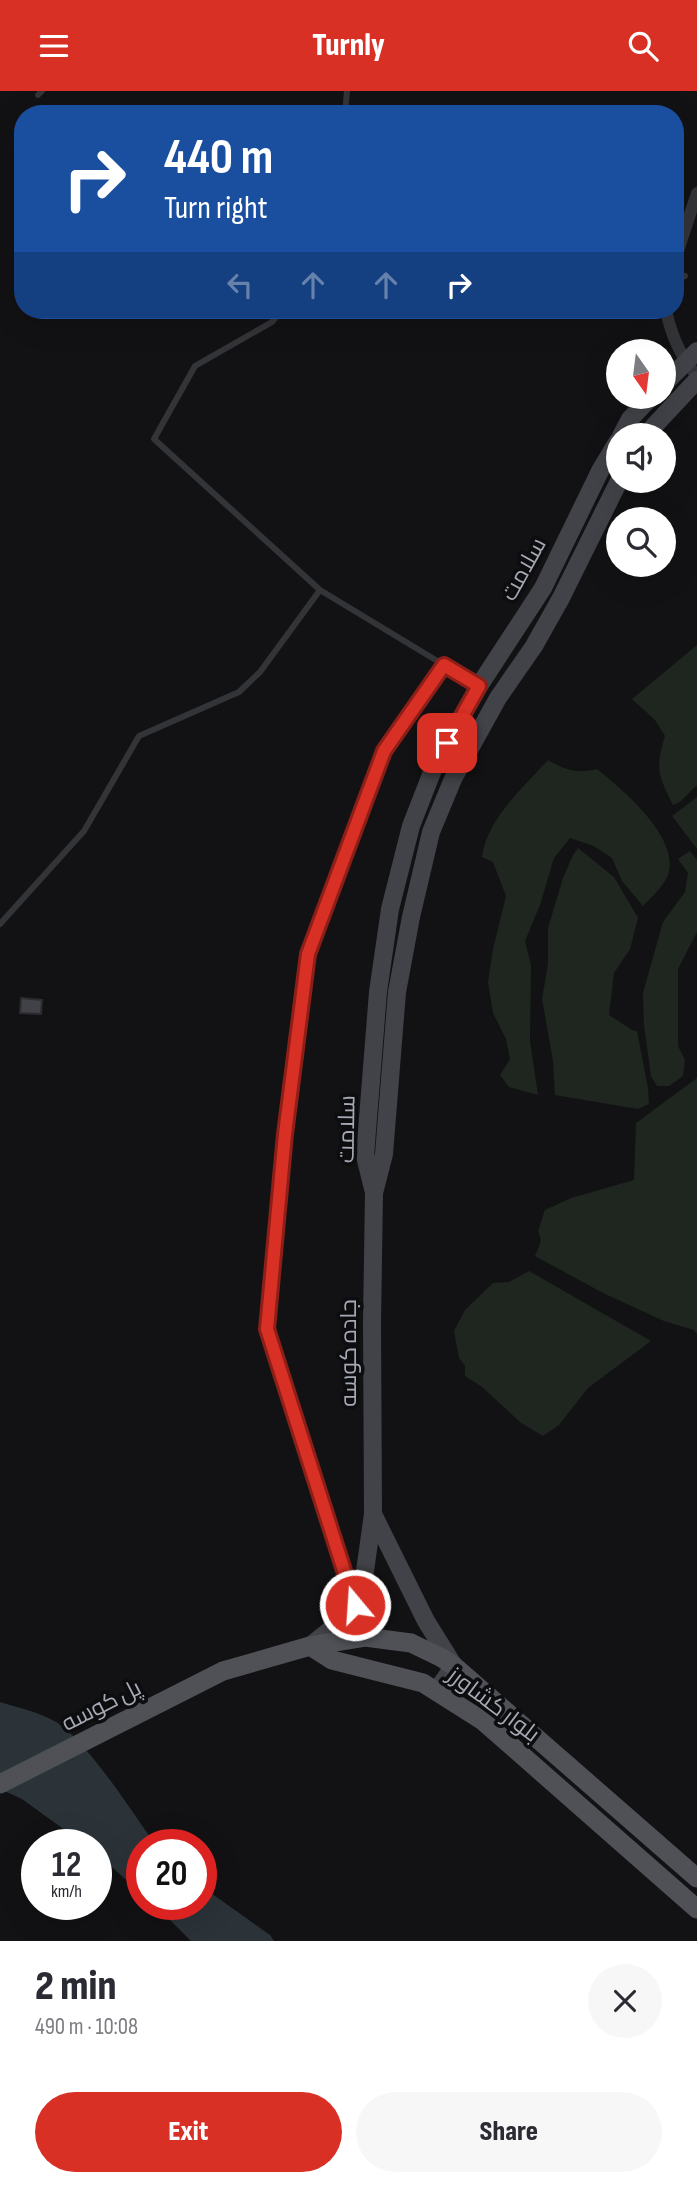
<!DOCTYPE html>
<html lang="en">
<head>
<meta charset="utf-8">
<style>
	body { margin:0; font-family:"Sofia Sans Condensed",Cairo,sans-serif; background:#f7f7f7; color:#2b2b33; height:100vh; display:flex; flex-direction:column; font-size:26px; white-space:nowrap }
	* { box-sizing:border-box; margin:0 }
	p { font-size:23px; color:#7c7c81 }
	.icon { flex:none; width:38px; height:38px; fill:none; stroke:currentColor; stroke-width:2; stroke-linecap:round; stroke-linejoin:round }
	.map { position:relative; height:1850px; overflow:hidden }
	.drawer { display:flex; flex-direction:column; background:#fff; flex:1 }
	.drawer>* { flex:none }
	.banner { position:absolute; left:14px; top:14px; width:670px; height:214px; border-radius:28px; box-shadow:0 7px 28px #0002; background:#1a4fa0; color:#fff; overflow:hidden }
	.needle { width:46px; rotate:166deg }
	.buttons { position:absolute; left:606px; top:248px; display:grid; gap:14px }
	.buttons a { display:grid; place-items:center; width:70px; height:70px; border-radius:50%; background:#fff; box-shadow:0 7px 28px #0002; font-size:35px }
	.speed { position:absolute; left:21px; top:1738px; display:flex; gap:14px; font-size:35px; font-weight:700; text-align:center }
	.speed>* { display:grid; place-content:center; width:91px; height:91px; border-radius:50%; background:#fff; box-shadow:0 7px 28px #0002; line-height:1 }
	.speed small { font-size:18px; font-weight:400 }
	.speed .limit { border:10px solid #d22; background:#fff; color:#111 }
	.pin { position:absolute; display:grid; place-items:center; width:60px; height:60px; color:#fff; margin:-30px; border-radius:14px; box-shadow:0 4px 10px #0006 }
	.me { position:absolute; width:77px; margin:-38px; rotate:342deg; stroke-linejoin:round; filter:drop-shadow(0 0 5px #0008) }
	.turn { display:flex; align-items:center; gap:24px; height:147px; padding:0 35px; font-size:32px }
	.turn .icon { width:91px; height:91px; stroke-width:2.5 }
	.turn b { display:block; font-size:49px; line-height:60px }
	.lanes { display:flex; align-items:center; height:66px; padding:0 35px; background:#0003; justify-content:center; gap:35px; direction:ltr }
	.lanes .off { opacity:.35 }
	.round { display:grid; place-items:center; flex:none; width:74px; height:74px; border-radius:37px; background:#f7f7f7 }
	.summary { display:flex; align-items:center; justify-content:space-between; height:119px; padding:0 35px }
	h1 { font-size:42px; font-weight:800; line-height:52px }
	.action { display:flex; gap:14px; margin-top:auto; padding:14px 35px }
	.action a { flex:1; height:80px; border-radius:42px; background:#d93025; color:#fff; font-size:28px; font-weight:800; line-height:80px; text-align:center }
	.action a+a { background:#f7f7f7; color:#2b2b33 }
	header { display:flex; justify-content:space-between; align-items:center; height:91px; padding:0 35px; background:#d93025; color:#fff; font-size:32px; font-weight:800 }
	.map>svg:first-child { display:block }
</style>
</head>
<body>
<header><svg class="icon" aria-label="menu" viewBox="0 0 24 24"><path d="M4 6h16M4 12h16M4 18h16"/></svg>Turnly<svg class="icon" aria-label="search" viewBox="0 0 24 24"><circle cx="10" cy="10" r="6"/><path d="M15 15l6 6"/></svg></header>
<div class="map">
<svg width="697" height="1850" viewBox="0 0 697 1850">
	<rect width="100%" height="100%" fill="#121214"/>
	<path fill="#1e261f" d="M697,554v140l-17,17 -7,3c-15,-30 -18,-37 -8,-69l-10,-16 -23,-21z
		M548,669c17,10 29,14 49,9 25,20 80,66 72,102 -2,12 -17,26 -26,35l-21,-25 -10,-23 -18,-12 -24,-8 -16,20 -14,47 -15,36 6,24 -1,76 8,54 -29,-8 -9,-12 10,-16 -4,-20 -13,-26 -5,-31 5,-33 13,-53 -13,-34 -11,-5c5,-39 42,-70 66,-97z
		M697,706v52l-25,-33z
		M578,757l36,29 24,41 -8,31 -16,24 -5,42 23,15 5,1 11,57 1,16 -11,5 -83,-14 -2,-34 -11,-62 6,-35v-36l15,-50 10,-23z
		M690,760l7,9v72l-19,37v77l7,14 -2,16 -14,10h-12l-6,-10 -7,-51 -1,-32 20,-71 22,-30 3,-19 -10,-14z
		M697,987v256l-3,-4 -30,-9 -61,-28 -68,-37c4,-10 8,-15 3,-25l7,-21 26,-12 63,-18 2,-57z
		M529,1180l122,70 -63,47 -29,37 -16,11 -22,-13 -39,-36 -17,-11v-10l-6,-8 -5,-27 11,-21 28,-27 16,-1z"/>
	<path fill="#2b3339" d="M0,1611c19,6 39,10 56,20 32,20 76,90 99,122l-13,1v49l-46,-41v-8l-12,-1 -62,-45 -22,-10z
		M201,1795l69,49 4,6h-83l-37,-37h47z"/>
	<path fill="#414247" stroke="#2c2c30" stroke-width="2" d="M21,907l21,2 -1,14 -21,-1z"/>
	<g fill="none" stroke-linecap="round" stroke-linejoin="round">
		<path stroke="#333438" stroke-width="6" d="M38,4l4,-4
			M345,23l2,-23
			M676,190l9,-5
			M282,219l-10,12 -77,44 -41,73 166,151 157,95
			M0,833l84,-93 55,-95 100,-44 21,-20 60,-82
			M352,1508l-85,-270 18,-195 23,-180 76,-203 60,-86"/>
		<path stroke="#333438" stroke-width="12" d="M676,166l21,-64
			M666,219c5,25 14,46 31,66"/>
		<path stroke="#414348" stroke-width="18" d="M663,294l34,-34
			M621,345l9,-17 21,-22
			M647,345l7,-10 43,-46
			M373,1098l-8,-33 13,-164 12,-83 21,-83 25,-64 43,-76 64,-98 57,-117 18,-30
			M373,1423l53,107 28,45 -17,24
			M310,1555l30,-24 14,-17 8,-14 3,-20 8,-57 -1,-192 2,-129 10,-39 13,-162 14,-75 20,-85 22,-53 45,-81 36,-52 27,-48 58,-117"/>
		<path stroke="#4f5157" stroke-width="19" d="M310,1555l22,14 91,23 60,38 214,188
			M0,1693l223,-113 87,-25 55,-9 46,6 31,15 12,8 243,212"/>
	</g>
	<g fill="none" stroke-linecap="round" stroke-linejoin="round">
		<g stroke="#8d1f18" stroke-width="18">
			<path id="route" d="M355,1514l-88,-276 18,-195 23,-180 76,-203 60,-86 35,21 -32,57"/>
		</g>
		<use href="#route" stroke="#d93025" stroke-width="12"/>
	</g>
	<g text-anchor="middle" stroke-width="7" stroke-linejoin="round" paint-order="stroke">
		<g font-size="23" fill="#a4a9b4" stroke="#0d0d0f">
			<text transform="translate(523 478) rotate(-61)" y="8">سلامت</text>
			<text transform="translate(346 1038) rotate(-89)" y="8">سلامت</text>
			<text transform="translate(348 1262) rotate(-90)" y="8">جاده کوسه</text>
			<text transform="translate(494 1613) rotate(37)" y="8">بلوار کشاورز</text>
			<text transform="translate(101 1614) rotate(-27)" y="8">پل کوسه</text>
		</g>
	</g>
</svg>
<div class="buttons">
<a><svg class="needle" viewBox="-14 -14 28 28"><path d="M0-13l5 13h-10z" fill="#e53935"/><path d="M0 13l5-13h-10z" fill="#7c7c81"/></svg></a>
<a><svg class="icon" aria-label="sound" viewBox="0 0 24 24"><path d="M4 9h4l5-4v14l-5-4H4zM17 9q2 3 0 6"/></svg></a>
<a><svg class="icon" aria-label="search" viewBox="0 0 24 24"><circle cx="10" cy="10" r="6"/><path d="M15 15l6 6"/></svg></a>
</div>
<div class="speed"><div>12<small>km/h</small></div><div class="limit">20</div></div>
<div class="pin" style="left:447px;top:652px;background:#d93025"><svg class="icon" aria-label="arrive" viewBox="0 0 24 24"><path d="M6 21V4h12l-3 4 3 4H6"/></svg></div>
<svg class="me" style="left:355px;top:1514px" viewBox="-20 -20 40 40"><circle r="17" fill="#d93025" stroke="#fff" stroke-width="3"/><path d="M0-11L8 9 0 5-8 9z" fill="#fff"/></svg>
<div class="banner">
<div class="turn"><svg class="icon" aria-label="right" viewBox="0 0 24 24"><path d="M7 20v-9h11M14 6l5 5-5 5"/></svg><div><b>440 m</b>Turn right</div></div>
<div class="lanes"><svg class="icon off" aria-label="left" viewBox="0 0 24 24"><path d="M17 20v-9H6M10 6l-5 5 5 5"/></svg><svg class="icon off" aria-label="ahead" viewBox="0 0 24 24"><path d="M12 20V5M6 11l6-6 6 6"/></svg><svg class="icon off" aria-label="ahead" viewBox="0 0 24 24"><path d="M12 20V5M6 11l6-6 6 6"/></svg><svg class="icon" aria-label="right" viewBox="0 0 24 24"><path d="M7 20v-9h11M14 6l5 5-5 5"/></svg></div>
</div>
</div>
<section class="drawer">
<div class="summary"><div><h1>2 min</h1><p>490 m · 10:08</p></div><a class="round"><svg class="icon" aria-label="close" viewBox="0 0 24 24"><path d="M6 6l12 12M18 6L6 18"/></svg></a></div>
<div class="action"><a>Exit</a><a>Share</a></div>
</section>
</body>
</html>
